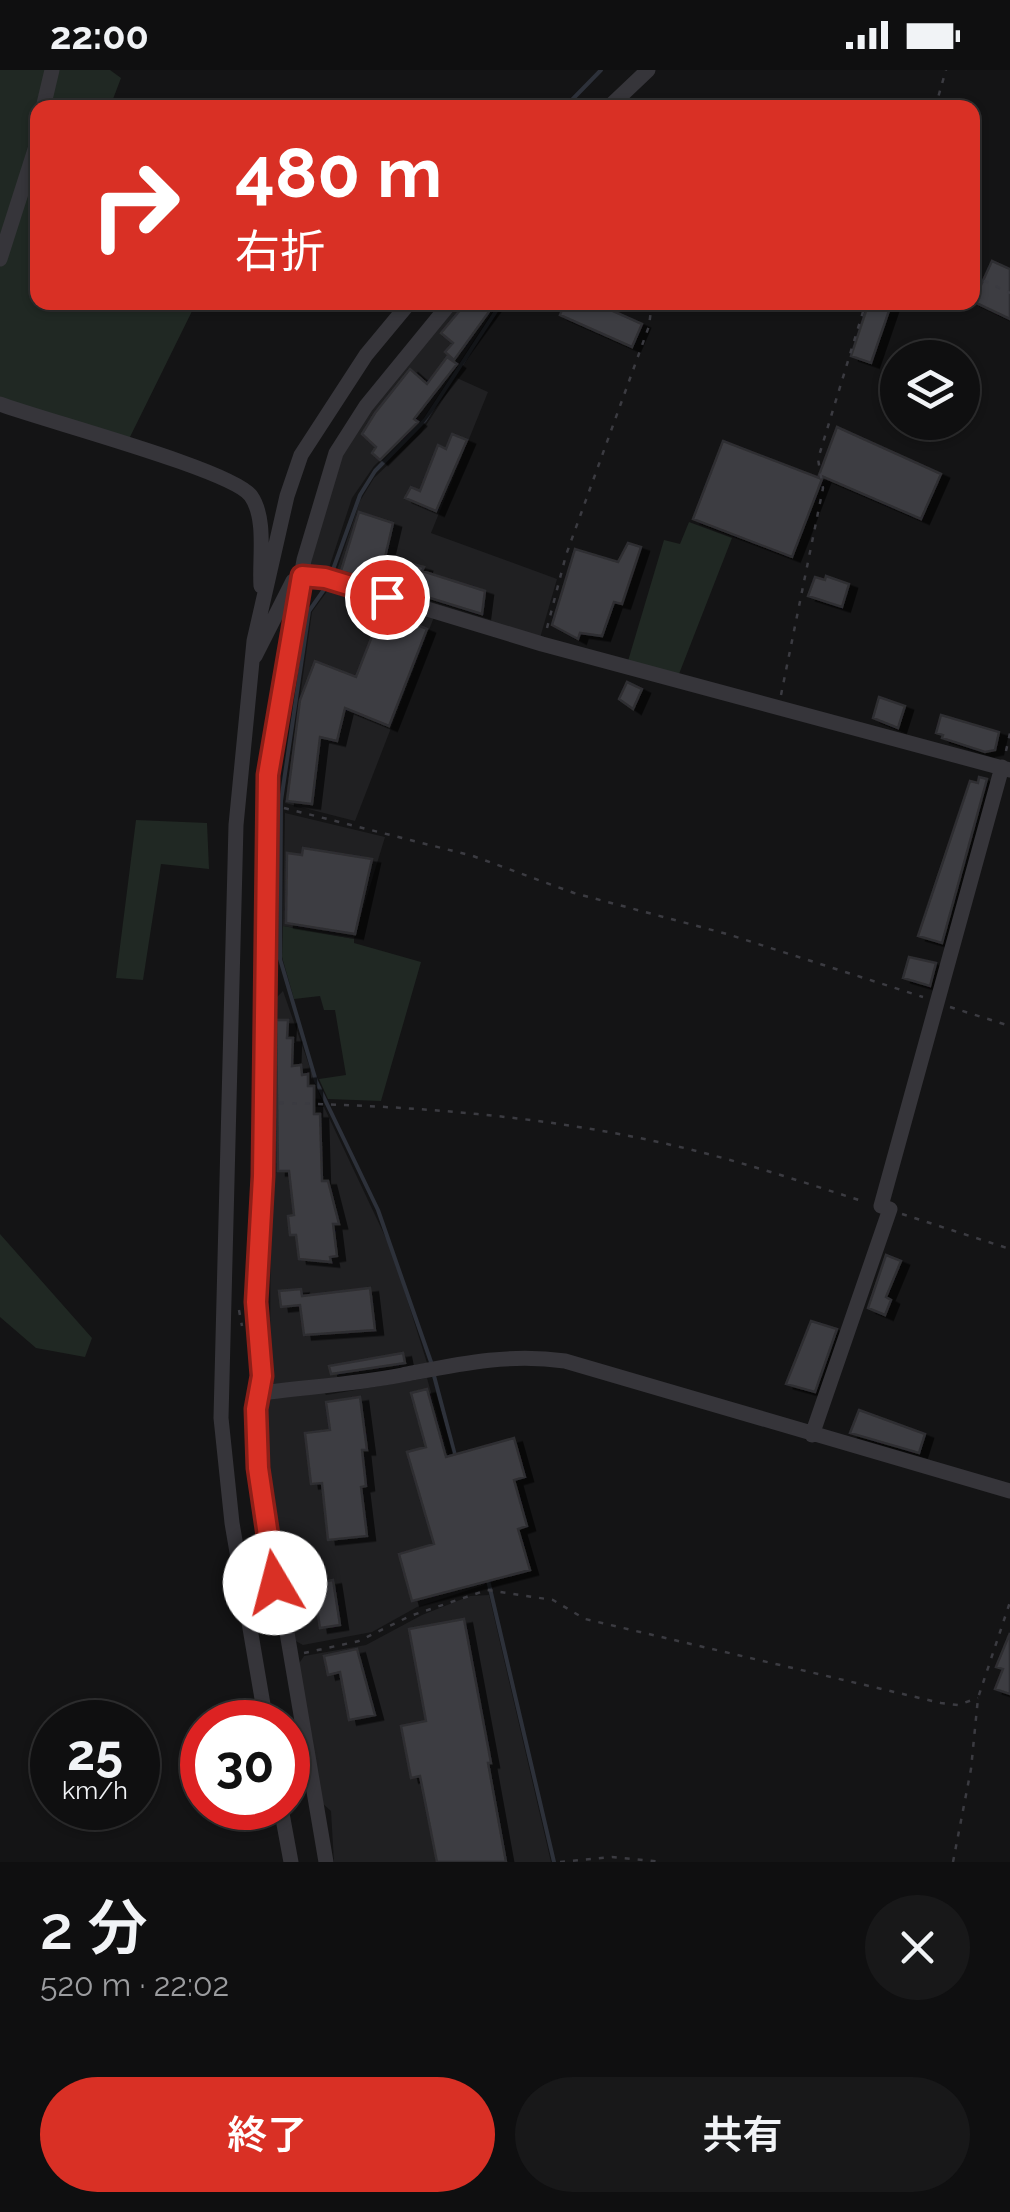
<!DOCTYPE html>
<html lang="ja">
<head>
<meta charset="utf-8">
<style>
	body { margin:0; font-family:Raleway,"Noto Sans JP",sans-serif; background:#181819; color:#f1f3f6; height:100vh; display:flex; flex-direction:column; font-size:38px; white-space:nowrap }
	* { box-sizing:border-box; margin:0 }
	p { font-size:32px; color:#9b9c9f }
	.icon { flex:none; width:55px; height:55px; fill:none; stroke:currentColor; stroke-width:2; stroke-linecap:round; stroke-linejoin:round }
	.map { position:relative; height:1792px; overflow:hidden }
	.details { display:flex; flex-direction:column; background:#0f0f10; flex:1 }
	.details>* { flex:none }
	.banner { position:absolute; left:30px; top:30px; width:950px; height:210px; border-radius:20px; box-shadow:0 2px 8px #0004,0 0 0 2px #2f2f30; background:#d93025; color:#fff; overflow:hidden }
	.controls { position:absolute; left:880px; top:270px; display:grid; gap:20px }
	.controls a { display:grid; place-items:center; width:100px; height:100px; border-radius:50%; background:#0f0f10; box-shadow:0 2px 8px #0004,0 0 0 2px #2f2f30; font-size:50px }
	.speed { position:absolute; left:30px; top:1630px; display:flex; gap:20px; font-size:50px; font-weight:700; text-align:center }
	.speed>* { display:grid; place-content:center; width:130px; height:130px; border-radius:50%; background:#0f0f10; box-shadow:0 2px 8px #0004,0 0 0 2px #2f2f30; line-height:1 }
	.speed small { font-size:25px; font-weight:400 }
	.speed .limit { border:15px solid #d22; background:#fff; color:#111 }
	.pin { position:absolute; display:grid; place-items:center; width:85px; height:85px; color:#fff; margin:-42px; border:5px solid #fff; border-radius:50%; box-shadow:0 2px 10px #0007 }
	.me { position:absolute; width:110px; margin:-55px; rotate:352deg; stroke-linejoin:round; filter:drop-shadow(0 0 8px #0008) }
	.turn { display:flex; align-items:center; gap:35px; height:210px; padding:0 40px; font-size:45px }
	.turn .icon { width:130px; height:130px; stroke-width:2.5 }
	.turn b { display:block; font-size:70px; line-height:85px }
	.round { display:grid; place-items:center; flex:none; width:105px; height:105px; border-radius:52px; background:#181819 }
	.head { display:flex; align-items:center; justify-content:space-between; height:170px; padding:0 40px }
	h1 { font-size:60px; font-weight:600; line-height:75px }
	.action { display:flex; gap:20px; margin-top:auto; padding:20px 40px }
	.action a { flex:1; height:115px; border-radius:60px; background:#d93025; color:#fff; font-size:40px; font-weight:600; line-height:115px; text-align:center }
	.action a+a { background:#181819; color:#f1f3f6 }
	.status { display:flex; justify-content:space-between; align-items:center; height:70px; padding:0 50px; background:#0f0f10; direction:ltr }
	.status svg { height:28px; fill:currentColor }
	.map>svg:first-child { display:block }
</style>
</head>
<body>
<div class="status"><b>22:00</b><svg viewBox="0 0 49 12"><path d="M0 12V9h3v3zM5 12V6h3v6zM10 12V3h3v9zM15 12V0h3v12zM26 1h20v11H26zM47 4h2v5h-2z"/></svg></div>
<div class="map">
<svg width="1010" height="1792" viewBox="0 0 1010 1792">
	<defs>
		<filter id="shadow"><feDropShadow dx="8" dy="4.5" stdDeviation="0" flood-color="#0009"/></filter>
	</defs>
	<rect width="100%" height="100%" fill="#141415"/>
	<path fill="#202022" d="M458,233h40l-75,116 -49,47 -22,32 -25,76 -14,-4 -4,-9 32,-103 26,-44z
		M457,308l31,14 -57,141 126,46 -17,59 -205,-62 25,-75 14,-23 47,-45z
		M331,516l103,31 -79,204 -70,-18 27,-191z
		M285,743l100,24 -31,102 -71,-13z
		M271,908l6,19 6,-6 38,108 -54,-4z
		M290,1036l34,1 68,144 35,112 -150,24 -7,-5 1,-251 -5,-2 2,-20z
		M427,1308l57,207 -67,22 -45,25 -69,13 -11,-6 -28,-166 -2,-66 9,-9 52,-7 3,4z
		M489,1525l62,267h-217l-3,-51 -9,-8 -24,-138 6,-9 62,-11 56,-30 48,-19z"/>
	<path fill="#202823" d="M0,0h110l11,8 -11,29 -72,1v194l158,1 -67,136 -129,-35z
		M689,452l43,16 -53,136 -51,-13 36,-121 16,4z
		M136,750l71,3 2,46 -48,-5 -18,116 -27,-2z
		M283,856l71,13v4l67,19 -40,139 -53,-2 -9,-20 27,-4 -11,-65h-11l-4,-14 -26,3 -12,-42z
		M0,1164l92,104 -7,19 -49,-9 -36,-31z"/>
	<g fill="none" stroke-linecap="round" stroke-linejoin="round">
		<path stroke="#2d313a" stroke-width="4" d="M564,38l37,-38
			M331,505l29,-80 15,-24 50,-51 77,-118
			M328,514l-19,27 -28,190 -1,158 36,122 62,129 53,152
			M433,1302l23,87
			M488,1510l66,282"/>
	</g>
	<path fill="#3e3e42" stroke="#2f2e31" stroke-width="2.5" filter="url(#shadow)" d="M992,191l18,8v50l-38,-18v-20l9,4z
		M467,232h29l-42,58 -9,-8 8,-9 -12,-10z
		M565,232h28l49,22 -10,23 -72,-32z
		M869,232h23l-21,61 -20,-7z
		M447,287l10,7 -43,55 4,3 -38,38 -8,-7 4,-6 -14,-13 13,-21 35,-44 17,15z
		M837,357l104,47 -20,45 -102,-44z
		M452,364l15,6 -31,71 -31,-13 6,-11 9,4 18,-46 8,4z
		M723,371l99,38 -30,78 -99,-38z
		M359,442l34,11 -14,60 -38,-12z
		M628,473l13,4 -19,57 -8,-2 -12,34 -22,-3 -2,6 -26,-14 23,-76 43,13z
		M409,493l15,4 -2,4 63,20 -3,23 -81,-25z
		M826,506l23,8 -7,23 -34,-11 7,-19 10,3z
		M382,541l45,18 -38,97 -44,-18 -8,33 -17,-4 -8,67 -25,-3 13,-101 15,-39 41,16z
		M627,612l15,7 -9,20 -14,-10z
		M879,627l26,9 -7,22 -25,-10z
		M941,645l58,17 -4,18 -10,2 -43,-14 1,-3 -7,-2z
		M979,707l8,2 -45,164 -24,-7 52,-155 8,2z
		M303,778l69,11 -17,75 -69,-11 1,-70 15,2z
		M909,887l27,6 -6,23 -27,-8z
		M276,950h12l-1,18h6l-1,28 9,-1 1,10 6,-1v12h6v28h6l2,67h6l11,43h-6l4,32 -7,1 1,5 -32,-3 -3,-24h-6l-2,-19 6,-1 -5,-44h-11z
		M886,1185l15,6 -15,36 5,3 -6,15 -17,-7z
		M370,1218l5,42 -71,5 -4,-30 -19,2 -2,-16 22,-2 1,7z
		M811,1251l26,8 -22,63 -29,-8z
		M403,1283l2,10 -74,11 -2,-8z
		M427,1319l19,68 68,-19 11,39 -11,3 13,46 -9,3 12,41 -118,31 -13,-47 35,-10 -27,-92 19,-5 -15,-54z
		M360,1327l7,53h-5l4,36 -5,1 6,49 -39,4 -6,-57 -11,1 -6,-51 25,-3 -4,-28z
		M859,1340l66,24 -6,19 -69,-20z
		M310,1508l1,6 22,-4 7,45 -20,3 -4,-27 -21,3 -3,-24z
		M464,1549l27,144h-3l18,99h-69l-17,-86 -9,2 -10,-52 25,-5 -17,-92z
		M1010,1563v61l-15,-5 8,-20 -7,-2z
		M357,1579l18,66 -26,5 -9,-48 -12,3 -4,-19z"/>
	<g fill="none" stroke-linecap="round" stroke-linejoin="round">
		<path stroke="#3b3b41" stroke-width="2.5" stroke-dasharray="5 8" stroke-linecap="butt" d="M935,38l11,-38
			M972,205l38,18
			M547,558l19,-73 83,-229 3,-24
			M781,625l42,-207 -5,-29 48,-157
			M1006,681l4,-18
			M284,738l189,48 101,37 153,41 196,63
			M950,937l60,19
			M279,1033c142,3 287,14 425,50 54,14 108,32 161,49
			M902,1144l108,35
			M239,1240l3,16
			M304,1583l55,-12 51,-25 77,-26 66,10 32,19 356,84 17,2 20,-7
			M560,1792l52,-5 51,5
			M953,1792l18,-93 7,-71 32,-96"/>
		<path stroke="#36353a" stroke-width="15" d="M43,38l9,-38
			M608,38l40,-38
			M0,189l38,-119
			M0,334c42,16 233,66 251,92 16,23 8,64 10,90
			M255,586l38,-75 9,-5 23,2 217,66 468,126
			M262,1323c46,-6 94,-9 140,-18 57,-11 105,-22 163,-14l445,130
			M812,1365l78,-226 -9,-3 121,-439
			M266,1652l-34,-199 -11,-105 15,-593 18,-184 33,-145 14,-41 65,-100 44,-53
			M281,1738l10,54
			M326,1792l-67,-394 -3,-59 7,-33 -7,-74 7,-126 1,-219 4,-182 8,-63 28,-152 32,-107 30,-47 85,-104"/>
	</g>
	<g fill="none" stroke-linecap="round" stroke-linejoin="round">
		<g stroke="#8d1f18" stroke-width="25">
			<path id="route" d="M275,1513l-17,-115 -2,-59 6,-33 -6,-74 7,-126 5,-401 34,-199 23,2 62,19"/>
		</g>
		<use href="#route" stroke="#d93025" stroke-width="18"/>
	</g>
</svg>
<div class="controls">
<a><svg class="icon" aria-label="layers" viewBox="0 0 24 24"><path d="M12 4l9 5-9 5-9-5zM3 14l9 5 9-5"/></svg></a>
</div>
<div class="speed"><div>25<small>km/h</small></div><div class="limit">30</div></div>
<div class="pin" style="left:387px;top:527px;background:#d93025"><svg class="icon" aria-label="arrive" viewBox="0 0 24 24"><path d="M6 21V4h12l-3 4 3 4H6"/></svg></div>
<svg class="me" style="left:275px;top:1513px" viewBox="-20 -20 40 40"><circle r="19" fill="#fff"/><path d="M0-13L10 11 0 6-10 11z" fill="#d93025"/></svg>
<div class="banner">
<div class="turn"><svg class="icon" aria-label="right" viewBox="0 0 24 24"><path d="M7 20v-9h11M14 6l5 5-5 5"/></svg><div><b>480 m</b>右折</div></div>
</div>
</div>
<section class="details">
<div class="head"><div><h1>2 分</h1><p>520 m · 22:02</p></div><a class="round"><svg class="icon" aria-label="close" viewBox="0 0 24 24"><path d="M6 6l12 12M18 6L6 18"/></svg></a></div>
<div class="action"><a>終了</a><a>共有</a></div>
</section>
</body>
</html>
